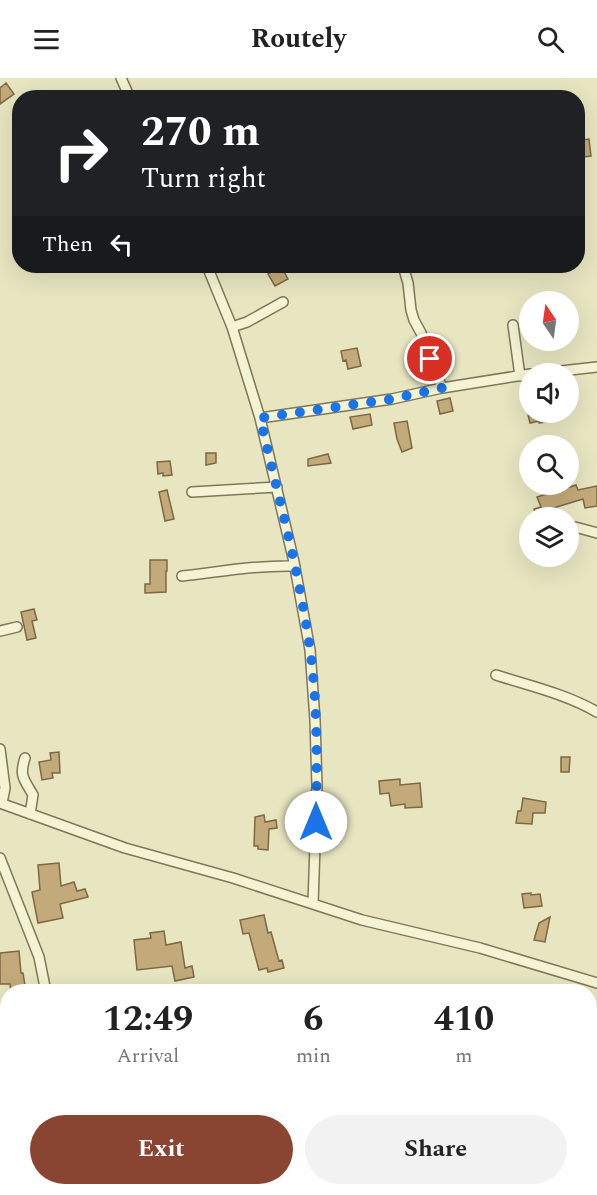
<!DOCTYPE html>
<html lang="en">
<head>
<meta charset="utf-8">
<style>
	body { margin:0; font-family:Spectral,serif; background:#f2f2f2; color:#222; height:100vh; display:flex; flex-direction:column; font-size:22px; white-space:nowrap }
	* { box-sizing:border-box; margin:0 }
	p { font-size:20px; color:#767676 }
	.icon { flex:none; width:33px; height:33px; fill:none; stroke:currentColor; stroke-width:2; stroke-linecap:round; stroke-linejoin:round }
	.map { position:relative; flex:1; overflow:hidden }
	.sheet { position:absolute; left:0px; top:906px; width:597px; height:212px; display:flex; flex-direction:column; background:#fff; border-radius:24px 24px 0 0; box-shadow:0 6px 24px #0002 }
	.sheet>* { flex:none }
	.guide { position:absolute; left:12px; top:12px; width:573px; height:183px; border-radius:24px; box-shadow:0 6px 24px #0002; background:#202124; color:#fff; overflow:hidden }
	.needle { width:39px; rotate:347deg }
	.controls { position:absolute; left:519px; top:213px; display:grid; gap:12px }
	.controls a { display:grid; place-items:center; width:60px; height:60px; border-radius:50%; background:#fff; box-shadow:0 6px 24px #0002; font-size:30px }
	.pin { position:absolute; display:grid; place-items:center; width:51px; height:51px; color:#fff; margin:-26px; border:3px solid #fff; border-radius:50%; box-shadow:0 2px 6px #0007 }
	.me { position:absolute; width:66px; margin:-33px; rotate:0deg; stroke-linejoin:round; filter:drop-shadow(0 0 4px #0008) }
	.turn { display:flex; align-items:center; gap:21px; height:126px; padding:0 30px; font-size:27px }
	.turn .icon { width:78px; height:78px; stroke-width:2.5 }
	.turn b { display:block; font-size:42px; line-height:51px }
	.then { display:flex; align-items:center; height:57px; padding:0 30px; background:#0003; gap:12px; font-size:22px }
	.eta { display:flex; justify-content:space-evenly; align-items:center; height:102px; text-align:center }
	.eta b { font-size:36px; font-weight:700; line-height:42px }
	.action { display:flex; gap:12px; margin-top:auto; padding:12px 30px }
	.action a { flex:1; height:69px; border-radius:36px; background:#894531; color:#fff; font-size:24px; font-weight:700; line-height:69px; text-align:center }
	.action a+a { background:#f2f2f2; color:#222 }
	header { display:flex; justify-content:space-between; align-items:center; height:78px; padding:0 30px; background:#fff; font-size:27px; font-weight:700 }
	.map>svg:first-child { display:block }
</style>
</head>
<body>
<header><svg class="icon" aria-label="menu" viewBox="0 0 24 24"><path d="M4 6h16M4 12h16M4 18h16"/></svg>Routely<svg class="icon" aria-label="search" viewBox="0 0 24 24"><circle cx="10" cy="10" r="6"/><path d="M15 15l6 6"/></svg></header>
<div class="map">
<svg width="597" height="1117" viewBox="0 0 597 1117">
	<rect width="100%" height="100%" fill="#e8e6c1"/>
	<path fill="#c3aa7a" stroke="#7d6843" stroke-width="1.5" d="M6,5l8,11 -14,10v-16z
		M589,61l2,17 -8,1 -2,-17z
		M281,188l7,13 -13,7 -7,-12z
		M357,270l4,18 -13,3 -2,-9 -3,1 -2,-10z
		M450,320l3,13 -13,3 -3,-13z
		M540,334h6l1,10 -8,1v-2l-9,2 -2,-8z
		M370,336l2,11 -19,4 -3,-12z
		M407,343l5,27 -10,4 -5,-13 -3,-16z
		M206,375h10v10l-10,2z
		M328,376l3,9 -23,3v-7z
		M170,383l2,14 -9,1v-3l-5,1 -1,-12z
		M576,407l2,5 19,-4v20l-12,2 -2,-9 -33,10 3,9h-16l-3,-9 7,-2 -4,-10z
		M167,412l7,29 -9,2 -6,-29z
		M150,482h17v11h-1v21l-21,1v-9h5z
		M34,531l3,11 -5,1 4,17 -9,2 -6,-28z
		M59,674l1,21h-8l1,5 -11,2 -3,-18 12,-2 -1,-7z
		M561,679h9l-1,15h-8z
		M400,701v6l20,-2 2,24 -17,1v-4l-14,2 -2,-13 -9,1 -1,-13z
		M523,720l23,4 -1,11h-12l-1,11 -16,-1 2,-12h3z
		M264,737l1,7 11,-2 1,8 -8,1 -1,21 -10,-1v-3h-4l1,-29z
		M59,785l2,23 13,-4 3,9 8,-2 3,8 -28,7 3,14 -25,5 -6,-31 8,-2 -2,-25z
		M531,815v2l9,-1 2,12 -18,2 -2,-14z
		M264,837l4,18 3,-1 8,29 3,-1 2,8 -16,4 -1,-4 -8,2 -10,-37 -6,1 -3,-14z
		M550,839l-5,25 -11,-2 5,-17z
		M164,853l2,14 15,-3 4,26 7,-2 2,11 -19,4 -3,-15 -35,4 -3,-30 17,-2 -1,-5z
		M19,873l2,22h2l3,19h-15l-1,-8h-10v-31z
		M8,1099v18h-8v-17z"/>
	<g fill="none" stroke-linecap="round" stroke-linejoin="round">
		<g stroke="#80775a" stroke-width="12">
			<path id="minor" d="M121,0l9,20
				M207,188l25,61 28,91 34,144 16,88 5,70 2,66 -4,118
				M403,188l5,17 3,27 3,10 7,13 21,55
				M513,247l7,51
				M232,249l15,-5 36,-20
				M534,296l63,-7
				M260,340l132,-19 50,-11 88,-14
				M192,414l85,-5
				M575,449l22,6
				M182,498c37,-4 75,-11 113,-10
				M0,553l17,-4
				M496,597c34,11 70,19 101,37
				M0,671l5,39 -3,15
				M25,680c-6,18 -1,21 8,37l-3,19
				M0,725l125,45 108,30 129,42 118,28 117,35
				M0,780l39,99 7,35
				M590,1024l7,-1
				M0,1088h8
				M73,1110l1,7
				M195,1110l8,7
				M350,1110l2,7
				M247,1117l21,-7"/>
		</g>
		<use href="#minor" stroke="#f4f3d3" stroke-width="9"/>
	</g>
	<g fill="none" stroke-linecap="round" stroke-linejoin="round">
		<path stroke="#1a73e8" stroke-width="10" stroke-dasharray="0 18" d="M316,744c1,-57 2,-116 -6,-173 -11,-78 -32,-154 -50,-231l132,-19 50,-11 -12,-29"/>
	</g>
</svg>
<div class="controls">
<a><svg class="needle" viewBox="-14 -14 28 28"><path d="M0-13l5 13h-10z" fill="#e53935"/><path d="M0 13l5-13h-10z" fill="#767676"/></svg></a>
<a><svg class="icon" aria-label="sound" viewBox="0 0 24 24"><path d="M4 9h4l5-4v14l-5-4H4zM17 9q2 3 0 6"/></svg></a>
<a><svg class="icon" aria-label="search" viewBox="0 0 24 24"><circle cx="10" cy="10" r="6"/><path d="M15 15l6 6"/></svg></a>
<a><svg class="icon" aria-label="layers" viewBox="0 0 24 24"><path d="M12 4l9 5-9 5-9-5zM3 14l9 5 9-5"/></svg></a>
</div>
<div class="pin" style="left:430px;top:281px;background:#d93025"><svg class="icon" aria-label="arrive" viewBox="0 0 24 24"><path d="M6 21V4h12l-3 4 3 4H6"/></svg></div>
<svg class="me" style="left:316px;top:744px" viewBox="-20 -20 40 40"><circle r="19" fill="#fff"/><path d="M0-13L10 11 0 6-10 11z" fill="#1a73e8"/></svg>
<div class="guide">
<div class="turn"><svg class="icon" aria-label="right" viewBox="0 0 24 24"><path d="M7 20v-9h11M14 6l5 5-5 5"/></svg><div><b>270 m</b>Turn right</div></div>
<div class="then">Then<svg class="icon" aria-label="left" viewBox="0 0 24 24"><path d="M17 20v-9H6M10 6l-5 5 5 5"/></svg></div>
</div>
<section class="sheet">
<div class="eta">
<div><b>12:49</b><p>Arrival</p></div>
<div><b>6</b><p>min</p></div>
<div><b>410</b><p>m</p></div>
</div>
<div class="action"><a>Exit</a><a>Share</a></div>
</section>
</div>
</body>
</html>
